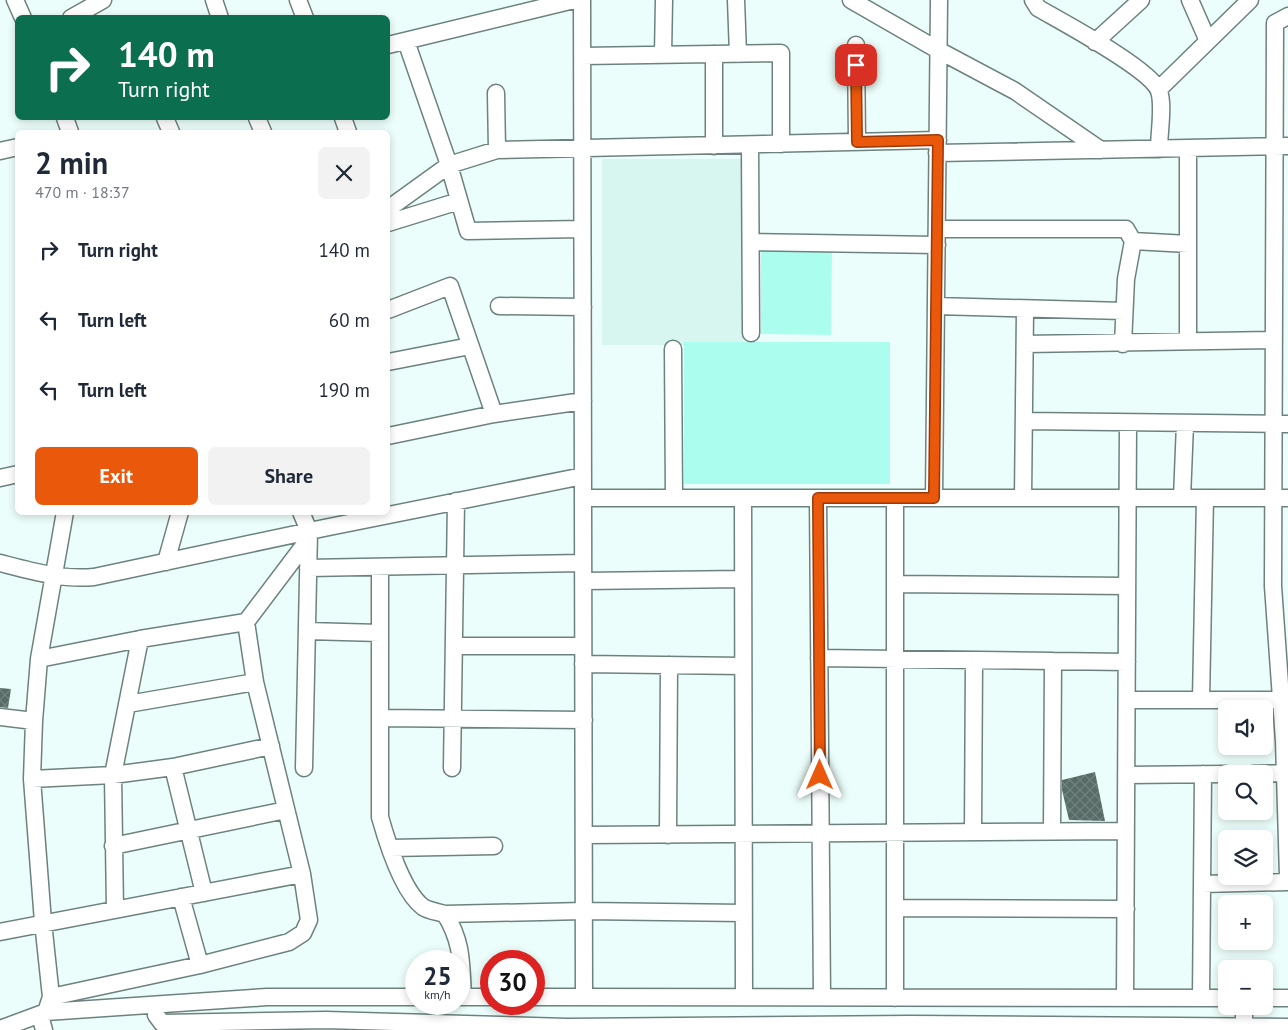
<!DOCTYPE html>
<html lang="en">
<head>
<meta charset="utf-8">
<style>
	body { margin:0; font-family:"PT Sans",sans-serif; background:#f2f2f3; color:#1f2937; height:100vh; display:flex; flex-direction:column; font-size:19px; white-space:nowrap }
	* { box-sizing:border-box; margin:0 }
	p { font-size:16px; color:#747a83 }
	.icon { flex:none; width:28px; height:28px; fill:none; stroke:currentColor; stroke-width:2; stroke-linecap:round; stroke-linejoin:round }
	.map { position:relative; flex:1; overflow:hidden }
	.panel { position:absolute; left:15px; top:130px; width:375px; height:385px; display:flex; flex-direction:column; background:#fff; border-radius:8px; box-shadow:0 2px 8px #0003 }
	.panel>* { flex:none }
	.top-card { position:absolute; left:15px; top:15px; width:375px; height:105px; border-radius:8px; box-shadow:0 2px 8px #0003; background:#0b6e4f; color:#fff; overflow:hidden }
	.fabs { position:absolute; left:1218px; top:700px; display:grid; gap:10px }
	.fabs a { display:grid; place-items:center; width:55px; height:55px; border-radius:8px; background:#fff; box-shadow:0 2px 8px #0003; font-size:25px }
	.speed { position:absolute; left:405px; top:950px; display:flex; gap:10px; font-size:25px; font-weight:700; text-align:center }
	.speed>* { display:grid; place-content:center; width:65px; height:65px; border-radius:50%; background:#fff; box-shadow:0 2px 8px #0003; line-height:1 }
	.speed small { font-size:12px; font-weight:400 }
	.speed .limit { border:8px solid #d22; background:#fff; color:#111 }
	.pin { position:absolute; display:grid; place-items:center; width:42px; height:42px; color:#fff; margin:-21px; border-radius:10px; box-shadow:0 2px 8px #0006 }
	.me { position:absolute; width:55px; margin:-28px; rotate:0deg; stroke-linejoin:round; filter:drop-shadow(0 0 4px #0008) }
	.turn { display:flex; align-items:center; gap:18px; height:105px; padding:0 20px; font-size:22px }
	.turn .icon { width:65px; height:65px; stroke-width:2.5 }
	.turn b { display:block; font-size:35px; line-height:42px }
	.round { display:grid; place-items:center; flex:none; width:52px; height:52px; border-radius:8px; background:#f2f2f3 }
	.summary { display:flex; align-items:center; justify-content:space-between; height:85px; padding:0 20px }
	h1 { font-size:30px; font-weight:700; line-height:38px }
	.primary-button { display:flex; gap:10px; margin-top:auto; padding:10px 20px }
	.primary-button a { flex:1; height:58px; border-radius:8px; background:#ea580c; color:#fff; font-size:20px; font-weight:700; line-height:58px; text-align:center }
	.primary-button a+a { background:#f2f2f3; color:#1f2937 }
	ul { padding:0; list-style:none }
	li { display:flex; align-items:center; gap:15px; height:70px; padding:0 20px }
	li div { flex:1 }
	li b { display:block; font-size:19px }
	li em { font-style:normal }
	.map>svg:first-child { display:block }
</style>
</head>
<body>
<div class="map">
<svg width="1288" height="1030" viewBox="0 0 1288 1030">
	<defs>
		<pattern id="building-cross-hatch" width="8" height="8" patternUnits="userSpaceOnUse" patternTransform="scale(1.25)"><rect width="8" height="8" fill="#576b67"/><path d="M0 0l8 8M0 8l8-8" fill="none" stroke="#71817e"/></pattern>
	</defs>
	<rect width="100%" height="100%" fill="#ecfefb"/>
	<path fill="#d6f6ef" d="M602,159h140l1,186h-141z"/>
	<path fill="#abfdee" d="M761,250l71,1 -1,84 -70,-1z
		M684,342h206v142h-206z"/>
	<path fill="url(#building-cross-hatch)" d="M0,688l11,1 -3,19 -8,-1z
		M1095,772l10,49 -36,-1 -7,-30v-10z"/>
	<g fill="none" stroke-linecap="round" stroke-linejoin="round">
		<g stroke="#6d827e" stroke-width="19">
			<path id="minor" d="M15,0l8,18
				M214,0l6,18
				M298,0l7,18
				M582,0l2,997
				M736,0l2,54
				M851,0l87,50 77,41 86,59
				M1033,0l5,8c24,14 113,61 121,83 5,14 0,42 0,58
				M1190,0l18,41
				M1288,16l-13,7 -2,563 11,155 4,135
				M71,18l32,-18
				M406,41l43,124 19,66 114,-2
				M1095,42l46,-42
				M388,45l186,-45
				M856,45l1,97
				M714,54v92
				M663,55l1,-55
				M582,56l199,-3v91
				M1159,89l91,-89
				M496,93l1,57
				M65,118l5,14
				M165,118l6,14
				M257,118l6,14
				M343,118l5,14
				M750,145l1,188
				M0,151l18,-4
				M937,153l351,-7
				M388,209l61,-44 48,-15 441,-10
				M388,223l71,-22
				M937,229h189l7,12 -7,38 -3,65
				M1133,241l55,3
				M751,242l186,3
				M499,306l84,1
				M936,306l188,5
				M388,310l62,-24 44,128
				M1188,341v-193
				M1025,344l249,-4
				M673,349l1,149
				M388,362l82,-16
				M1024,421l264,3
				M388,436l106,-22 89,-13
				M0,478l18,-4
				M583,498h705
				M743,498l1,499
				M818,498l4,499
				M895,498v500
				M934,498l5,-498
				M1023,498l2,-188
				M1182,498l3,-74
				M301,512l8,19 -5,237
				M166,562l14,-50
				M0,563c31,8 62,17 94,14l230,-49 259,-52
				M380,567v250c7,25 23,75 43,90 6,4 16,5 22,7l139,-3 160,2
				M308,568l275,-5
				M583,581l160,-2
				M895,584l232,2
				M307,631l73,2
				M455,646h128
				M819,658l308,4
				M39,659l101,-20 106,-17 62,-82
				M583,664l160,2
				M1127,700h154
				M1201,700l4,-202
				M128,704l127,-22
				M0,717l34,4
				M380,718l204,2
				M173,767l31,126
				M452,768l4,-267
				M1253,774l31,-1
				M1126,775l100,-1
				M32,779l81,-4 60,-8 98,-21
				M1052,831l1,-170
				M973,832l1,-172
				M584,835l542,-4
				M668,835l1,-170
				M113,846l173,-36
				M390,848l104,-2
				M1202,884l86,-2
				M181,897l19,68
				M895,908l231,1
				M115,910l-2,-135 27,-136
				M445,914c18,29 16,50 18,83
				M0,932l302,-58
				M51,997l149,-32 89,-23 14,-9 6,-13 -7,-46 -47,-192 -9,-60
				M459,997h32
				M534,997l692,1
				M1125,998l3,-575
				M1201,998l2,-224
				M1264,998h24
				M46,1012l5,-15 -8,-75 -11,-143 2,-58 5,-62 26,-147
				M40,1015l4,15
				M156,1015l6,8 164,-3 241,7 344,-3 377,3
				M0,1029l46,-17 221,-15h149
				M1244,1030v-24"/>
		</g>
		<use href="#minor" stroke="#fff" stroke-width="16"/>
	</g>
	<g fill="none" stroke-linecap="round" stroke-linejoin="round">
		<g stroke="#983908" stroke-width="12">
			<path id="route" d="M820,775l-2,-277h116l4,-358 -81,2 -1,-77"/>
		</g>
		<use href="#route" stroke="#ea580c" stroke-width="9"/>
	</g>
</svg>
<div class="fabs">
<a><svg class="icon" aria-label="sound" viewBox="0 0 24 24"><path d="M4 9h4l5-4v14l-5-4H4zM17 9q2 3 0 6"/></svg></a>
<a><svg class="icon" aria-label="search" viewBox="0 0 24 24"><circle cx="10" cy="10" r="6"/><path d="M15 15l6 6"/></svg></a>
<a><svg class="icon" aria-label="layers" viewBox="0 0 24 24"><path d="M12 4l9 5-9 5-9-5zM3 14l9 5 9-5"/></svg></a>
<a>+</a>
<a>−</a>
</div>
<div class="speed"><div>25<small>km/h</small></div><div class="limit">30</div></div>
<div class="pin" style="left:856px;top:65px;background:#d93025"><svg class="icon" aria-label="arrive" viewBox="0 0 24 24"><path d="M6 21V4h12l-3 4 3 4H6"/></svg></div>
<svg class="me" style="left:820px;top:775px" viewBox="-20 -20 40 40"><path d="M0-17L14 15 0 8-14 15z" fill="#ea580c" stroke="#fff" stroke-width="4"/></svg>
<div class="top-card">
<div class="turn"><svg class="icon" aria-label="right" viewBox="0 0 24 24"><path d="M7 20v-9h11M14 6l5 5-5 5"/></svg><div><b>140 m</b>Turn right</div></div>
</div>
<section class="panel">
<div class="summary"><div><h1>2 min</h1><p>470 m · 18:37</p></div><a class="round"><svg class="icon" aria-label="close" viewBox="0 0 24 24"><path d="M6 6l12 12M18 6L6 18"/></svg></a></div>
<ul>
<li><svg class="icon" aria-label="right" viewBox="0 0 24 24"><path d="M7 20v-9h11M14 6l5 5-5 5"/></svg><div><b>Turn right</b></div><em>140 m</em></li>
<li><svg class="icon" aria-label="left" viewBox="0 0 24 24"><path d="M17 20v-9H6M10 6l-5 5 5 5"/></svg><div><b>Turn left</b></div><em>60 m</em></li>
<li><svg class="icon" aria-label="left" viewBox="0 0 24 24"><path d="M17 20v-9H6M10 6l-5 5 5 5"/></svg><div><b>Turn left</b></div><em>190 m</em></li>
</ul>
<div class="primary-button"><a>Exit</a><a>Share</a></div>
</section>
</div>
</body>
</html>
